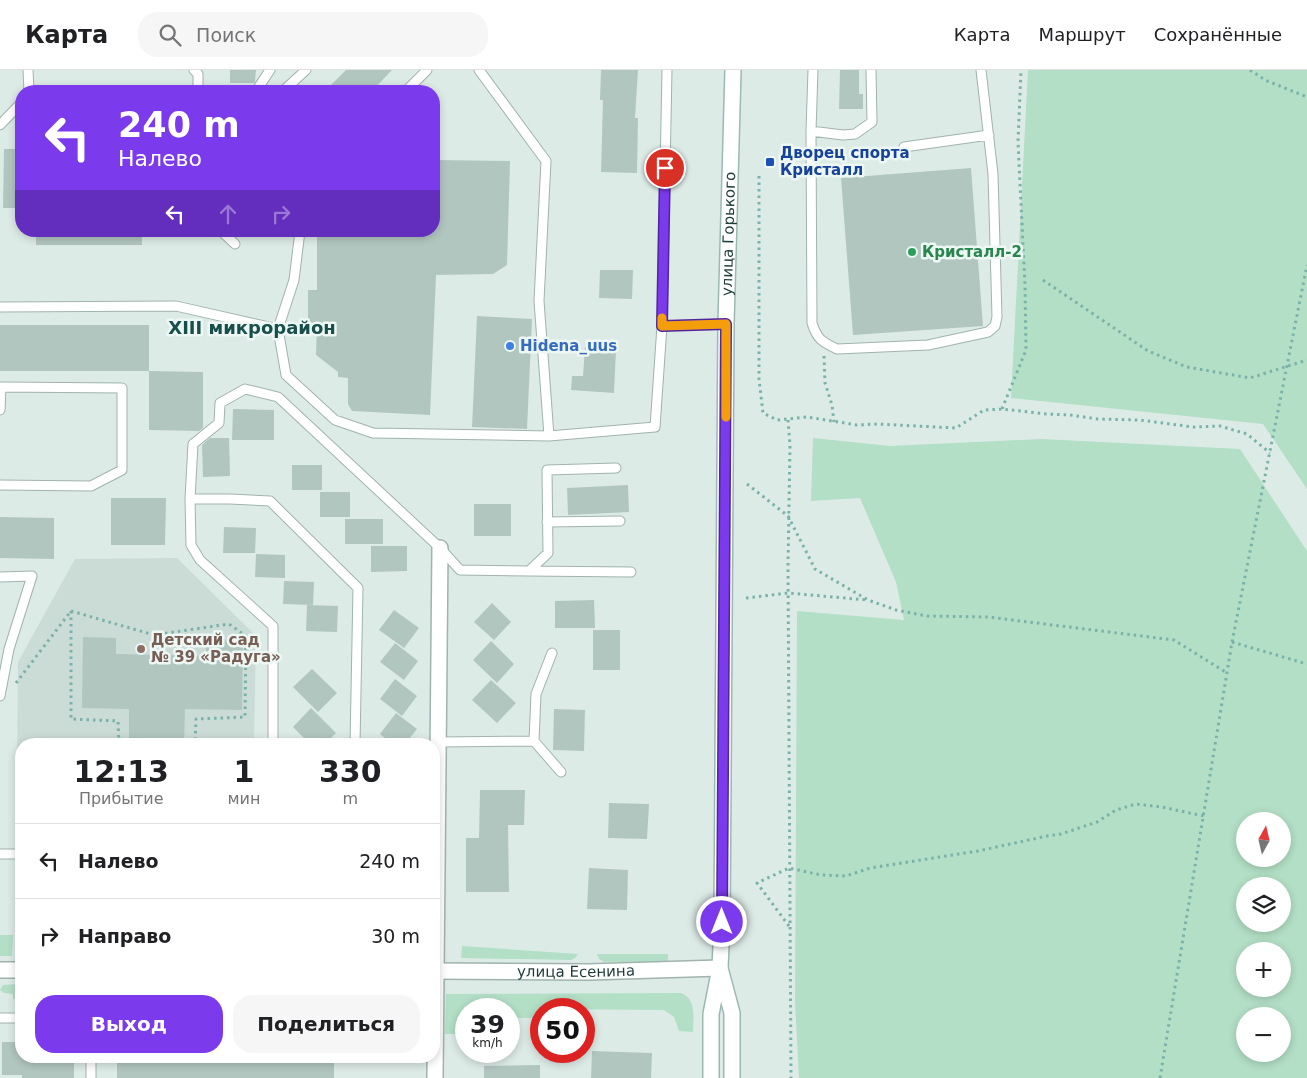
<!DOCTYPE html>
<html lang="ru">
<head>
<meta charset="utf-8">
<style>
	body { margin:0; font-family:"DejaVu Sans",sans-serif; background:#f6f6f6; color:#202124; height:100vh; display:flex; flex-direction:column; font-size:19px; white-space:nowrap }
	* { box-sizing:border-box; margin:0 }
	p { font-size:16px; color:#757577 }
	.icon { flex:none; width:28px; height:28px; fill:none; stroke:currentColor; stroke-width:2; stroke-linecap:round; stroke-linejoin:round }
	.map { position:relative; flex:1; overflow:hidden }
	.side { position:absolute; left:15px; top:668px; width:425px; height:325px; display:flex; flex-direction:column; background:#fff; border-radius:20px; box-shadow:0 2px 8px #0003 }
	.side>* { flex:none }
	.hud { position:absolute; left:15px; top:15px; width:425px; height:152px; border-radius:20px; box-shadow:0 2px 8px #0003; background:#7c3aed; color:#fff; overflow:hidden }
	.needle { width:32px; rotate:8deg }
	.buttons { position:absolute; left:1236px; top:742px; display:grid; gap:10px }
	.buttons a { display:grid; place-items:center; width:55px; height:55px; border-radius:50%; background:#fff; box-shadow:0 2px 8px #0003; font-size:25px }
	.speed { position:absolute; left:455px; top:928px; display:flex; gap:10px; font-size:25px; font-weight:700; text-align:center }
	.speed>* { display:grid; place-content:center; width:65px; height:65px; border-radius:50%; background:#fff; box-shadow:0 2px 8px #0003; line-height:1 }
	.speed small { font-size:12px; font-weight:400 }
	.speed .limit { border:8px solid #d22; background:#fff; color:#111 }
	.pin { position:absolute; display:grid; place-items:center; width:42px; height:42px; color:#fff; margin:-21px; border:2px solid #fff; border-radius:50%; box-shadow:0 1px 5px #0007 }
	.me { position:absolute; width:55px; margin:-28px; rotate:0deg; stroke-linejoin:round; filter:drop-shadow(0 0 4px #0008) }
	.turn { display:flex; align-items:center; gap:18px; height:105px; padding:0 20px; font-size:22px }
	.turn .icon { width:65px; height:65px; stroke-width:2.5 }
	.turn b { display:block; font-size:35px; line-height:42px }
	.lanes { display:flex; align-items:center; height:48px; padding:0 20px; background:#0003; justify-content:center; gap:25px; direction:ltr }
	.lanes .off { opacity:.35 }
	.eta { display:flex; justify-content:space-evenly; align-items:center; height:85px; text-align:center }
	.eta b { font-size:30px; font-weight:700; line-height:35px }
	.cta { display:flex; gap:10px; margin-top:auto; padding:10px 20px }
	.cta a { flex:1; height:58px; border-radius:20px; background:#7c3aed; color:#fff; font-size:20px; font-weight:700; line-height:58px; text-align:center }
	.cta a+a { background:#f6f6f6; color:#202124 }
	ul { padding:0; list-style:none }
	li { display:flex; align-items:center; gap:15px; height:75px; padding:0 20px; border-top:1px solid #e0e0e0 }
	li div { flex:1 }
	li b { display:block; font-size:19px }
	li em { font-style:normal }
	header { display:flex; align-items:center; gap:30px; box-sizing:border-box; height:70px; padding:0 25px; background:#fff; border-bottom:1px solid #e0e0e0 }
	header strong { font-size:24px }
	nav { display:flex; gap:28px; margin-inline-start:auto; font-size:18px }
	.search { width:350px; height:45px; background:#f6f6f6; display:flex; align-items:center; gap:12px; box-sizing:border-box; padding:0 18px; border-radius:20px; color:#757577; font-size:19px }
	.map>svg:first-child { display:block }
</style>
</head>
<body>
<header>
<strong>Карта</strong>
<div class="search"><svg class="icon" aria-label="search" viewBox="0 0 24 24"><circle cx="10" cy="10" r="6"/><path d="M15 15l6 6"/></svg>Поиск</div>
<nav><a>Карта</a><a>Маршрут</a><a>Сохранённые</a></nav>
</header>
<div class="map">
<svg width="1307" height="1008" viewBox="0 0 1307 1008">
	<rect width="100%" height="100%" fill="#ddebe7"/>
	<path fill="#cbdbd6" d="M177,488l79,78 -2,108h-233v11h-4l1,-93 57,-103z"/>
	<path fill="#b3dfc6" fill-rule="evenodd" d="M1028,0h279v419l-44,-65 -252,-26z
		M813,368l77,8 152,-7 198,10 67,102v527h-508l-4,-76 2,-391 107,9 -8,-38 -36,-84 -49,3zM1282,751v38h-37v-38zM1282,816v38h-37v-38zM1282,881v38h-37v-38zM1245,946h37v38h-37z
		M0,865h13l-1,21h-12z
		M462,876l116,8 -3,4 -4,2 -110,-2z
		M597,884h71v9l-64,-1 -5,-3z
		M21,914v15h-8v-5l-9,-1 -4,-3 3,-5z
		M681,923c16,6 12,25 12,39l-14,-1 -5,-14 -10,-7 -123,-1v27h-3v-18h-29v-9h-43v25h-21l1,-40z"/>
	<path fill="#b2c6c0" d="M230,0h26l-1,11 -1,2h-24z
		M346,0h46l-20,21h-47z
		M601,0h37l-3,48h3l-1,55 -36,-1 2,-72h-3z
		M840,0h19v24h4v15h-24z
		M4,79h17v59h-18z
		M434,90l76,1 -3,104 -14,9 -57,1 -6,140 -78,-4 -4,-7v-26l-10,-1v-5l-22,-17 1,-31 -9,-1v-33h9v-59h117z
		M971,98l12,158 -130,9 -12,-157z
		M36,161h106v14h-106z
		M600,200h33l-1,29 -33,-1z
		M477,246l55,3 -5,110 -55,-2z
		M0,255h149v46h-149z
		M585,277l31,2 -2,44 -43,-3 1,-14h11z
		M149,301l54,1v56l-4,3 -50,-1z
		M233,339l41,1v30h-42z
		M210,368h19l1,38 -27,1 -1,-32z
		M292,395h30v25h-30z
		M628,415l1,27 -61,3 -1,-27z
		M320,422h30v25h-30z
		M111,428h55l-1,47h-54z
		M474,434h37v32h-37z
		M0,447l54,1v41l-54,-1z
		M345,449h38v25h-38z
		M224,457l32,1 -1,25h-32z
		M371,476h36v25l-36,1z
		M256,484l29,1v23l-30,-1z
		M284,511l30,1 -1,23 -30,-1z
		M594,530l1,28h-40v-27z
		M492,533l19,19 -17,18 -20,-18z
		M307,535l31,1 -1,26 -31,-1z
		M394,540l25,18 -15,20 -25,-18z
		M593,560h27v40h-27z
		M83,567l33,1v16l90,2v-17l37,1 -1,70 -57,-1 -1,35h-55v-35l-47,-1z
		M491,571l23,23 -17,19 -24,-23z
		M395,573l23,18 -14,19 -24,-18z
		M312,599l25,24 -19,19 -25,-25z
		M395,609l22,17 -15,20 -22,-17z
		M491,610l25,23 -19,20 -25,-23z
		M311,638l25,25 -11,11h-15l-17,-17z
		M554,639l31,1 -1,41 -31,-1z
		M396,643l21,16 -12,15h-13l-12,-10z
		M480,720h45l-1,35h-16l1,67h-43v-54h13z
		M609,733l40,1 -2,35 -39,-1z
		M589,798l39,2 -1,40 -40,-1z
		M2,972h19v14h8v4h45v18h-52v-3h-20z
		M592,981l60,2 -1,25h-60z
		M234,987h34v3h66v18h-217v-18l117,1z
		M540,995v13h-56v-12z"/>
	<g fill="none" stroke-linecap="round" stroke-linejoin="round">
		<g stroke="#a0b3af" stroke-width="11">
			<path id="service" d="M28,0l1,21
				M194,0l4,4v17
				M479,0l67,91 -7,140 10,135
				M813,0l-2,61 1,192c5,16 10,19 25,26l91,-4 60,-13 7,-6 2,-9 -4,-143 -12,-104
				M256,21l14,-21
				M283,21l23,-21
				M406,21l21,-21
				M0,55l21,-22
				M811,61l32,4 12,-1 17,-12 -1,-52
				M904,77l85,-12
				M221,161l14,13
				M0,237l176,-1 102,23 8,46 49,45 38,13 176,3 106,-9 7,-101 5,-256
				M662,256l64,-2
				M278,259l16,-49 6,-49
				M0,340l1,-23 121,1v82l-31,16 -91,-1
				M190,429l3,-55 26,-21 1,-20 25,-14 33,8 162,151 20,22 69,1 19,-18 -1,-83 69,-2
				M547,452l73,-1
				M529,501l102,1
				M0,507l32,-1 -23,73 -9,47
				M534,671l27,31
				M439,672l95,-1 2,-47 16,-41
				M273,674v-118l-73,-66 -9,-15 -1,-46h40l40,2 88,87 -3,156
				M0,784h21
				M0,948h21
				M91,1008v-22"/>
		</g>
		<g stroke="#a0b3af" stroke-width="18">
			<path id="minor" d="M435,1008l5,-530"/>
		</g>
		<g stroke="#a0b3af" stroke-width="18">
			<g id="tertiary">
				<path d="M0,900h21"/>
				<path id="s1" d="M434,901l155,1 131,-4"/>
			</g>
		</g>
		<g stroke="#9bb8b2" stroke-width="18">
			<g id="secondary">
				<path d="M721,902l11,41v65"/>
				<path id="s2" d="M711,1008v-64l9,-46 2,-46 4,-598 7,-254"/>
			</g>
		</g>
		<path stroke="#7ab2aa" stroke-width="3" stroke-dasharray="2.5 4" stroke-linecap="butt" d="M1250,0l15,10 42,17
			M759,106v203l4,34 14,7 30,-3 50,8 20,-1 79,4 28,-18 18,-1 45,5 23,1 28,4 42,1 53,7 27,-1 27,8 23,19
			M1043,210l105,71 39,16 63,11 57,-18
			M824,286l1,27 7,22 2,17
			M1002,339l24,-59 -1,-65 -7,-143 3,-72
			M788,350l2,25 -2,121 3,512
			M747,414l41,32 27,53 53,31 28,10 31,6 61,1 186,23 53,33
			M746,528l42,-5 79,7
			M71,541l83,24 75,-11 17,12 -1,81 -49,2 -1,25
			M71,541v108l47,2 1,23
			M1232,572l75,22
			M16,613l55,-72
			M789,856l-32,-43 32,-15 32,7 25,1 24,-8 108,-17 69,-15 14,-2 36,-12 19,-12 20,-6 26,3 42,9
			M1160,1008l72,-436 75,-377"/>
		<use href="#service" stroke="#fff" stroke-width="9"/>
		<use href="#minor" stroke="#fff" stroke-width="15"/>
		<use href="#tertiary" stroke="#fff" stroke-width="15"/>
		<use href="#secondary" stroke="#fff" stroke-width="15"/>
	</g>
	<g fill="none" stroke-linecap="round" stroke-linejoin="round">
		<g stroke="#51269a" stroke-width="12">
			<path id="route" d="M665,98l-3,158 64,-2 -4,598"/>
		</g>
		<use href="#route" stroke="#7c3aed" stroke-width="9"/>
		<path stroke="#f59e0b" stroke-width="9" d="M662,248v8l64,-2v93"/>
	</g>
	<rect fill="#1a4fb4" stroke="#edf7f4" stroke-width="2" x="765" y="87" width="10" height="10" rx="2.5"/>
	<circle fill="#2e9e5b" stroke="#edf7f4" stroke-width="2" cx="912" cy="182" r="5"/>
	<circle fill="#3f7fe0" stroke="#edf7f4" stroke-width="2" cx="510" cy="276" r="5"/>
	<circle fill="#8d6e63" stroke="#edf7f4" stroke-width="2" cx="141" cy="579" r="5"/>
	<g text-anchor="middle" stroke-width="5" stroke-linejoin="round" paint-order="stroke">
		<g font-size="15" font-weight="bold" fill="#164399" stroke="#edf7f4" text-anchor="start">
			<text x="780" y="88">Дворец спорта<tspan x="780" dy="17">Кристалл</tspan></text>
		</g>
		<g font-size="15" fill="#1d3b38" stroke="#edf7f4">
			<text dy="5" stroke="none"><textPath href="#s2" startOffset="845">улица Горького</textPath></text>
			<text dy="5" stroke="none"><textPath href="#s1" startOffset="142">улица Есенина</textPath></text>
		</g>
		<g font-size="15" font-weight="bold" fill="#27864d" stroke="#edf7f4" text-anchor="start">
			<text x="922" y="187">Кристалл-2</text>
		</g>
		<g font-size="15" font-weight="bold" fill="#366cbe" stroke="#edf7f4" text-anchor="start">
			<text x="520" y="281">Hidena_uus</text>
		</g>
		<g font-size="15" font-weight="bold" fill="#785e54" stroke="#edf7f4" text-anchor="start">
			<text x="151" y="575">Детский сад<tspan x="151" dy="17">№ 39 «Радуга»</tspan></text>
		</g>
		<g font-size="18" font-weight="bold" fill="#184f4b" stroke="#edf7f4">
			<text x="252" y="264">XIII микрорайон</text>
		</g>
	</g>
</svg>
<div class="buttons">
<a><svg class="needle" viewBox="-14 -14 28 28"><path d="M0-13l5 13h-10z" fill="#e53935"/><path d="M0 13l5-13h-10z" fill="#757577"/></svg></a>
<a><svg class="icon" aria-label="layers" viewBox="0 0 24 24"><path d="M12 4l9 5-9 5-9-5zM3 14l9 5 9-5"/></svg></a>
<a>+</a>
<a>−</a>
</div>
<div class="speed"><div>39<small>km/h</small></div><div class="limit">50</div></div>
<div class="pin" style="left:665px;top:98px;background:#d93025"><svg class="icon" aria-label="arrive" viewBox="0 0 24 24"><path d="M6 21V4h12l-3 4 3 4H6"/></svg></div>
<svg class="me" style="left:722px;top:852px" viewBox="-20 -20 40 40"><circle r="17" fill="#7c3aed" stroke="#fff" stroke-width="3"/><path d="M0-11L8 9 0 5-8 9z" fill="#fff"/></svg>
<div class="hud">
<div class="turn"><svg class="icon" aria-label="left" viewBox="0 0 24 24"><path d="M17 20v-9H6M10 6l-5 5 5 5"/></svg><div><b>240 m</b>Налево</div></div>
<div class="lanes"><svg class="icon" aria-label="left" viewBox="0 0 24 24"><path d="M17 20v-9H6M10 6l-5 5 5 5"/></svg><svg class="icon off" aria-label="ahead" viewBox="0 0 24 24"><path d="M12 20V5M6 11l6-6 6 6"/></svg><svg class="icon off" aria-label="right" viewBox="0 0 24 24"><path d="M7 20v-9h11M14 6l5 5-5 5"/></svg></div>
</div>
<section class="side">
<div class="eta">
<div><b>12:13</b><p>Прибытие</p></div>
<div><b>1</b><p>мин</p></div>
<div><b>330</b><p>m</p></div>
</div>
<ul>
<li><svg class="icon" aria-label="left" viewBox="0 0 24 24"><path d="M17 20v-9H6M10 6l-5 5 5 5"/></svg><div><b>Налево</b></div><em>240 m</em></li>
<li><svg class="icon" aria-label="right" viewBox="0 0 24 24"><path d="M7 20v-9h11M14 6l5 5-5 5"/></svg><div><b>Направо</b></div><em>30 m</em></li>
</ul>
<div class="cta"><a>Выход</a><a>Поделиться</a></div>
</section>
</div>
</body>
</html>
